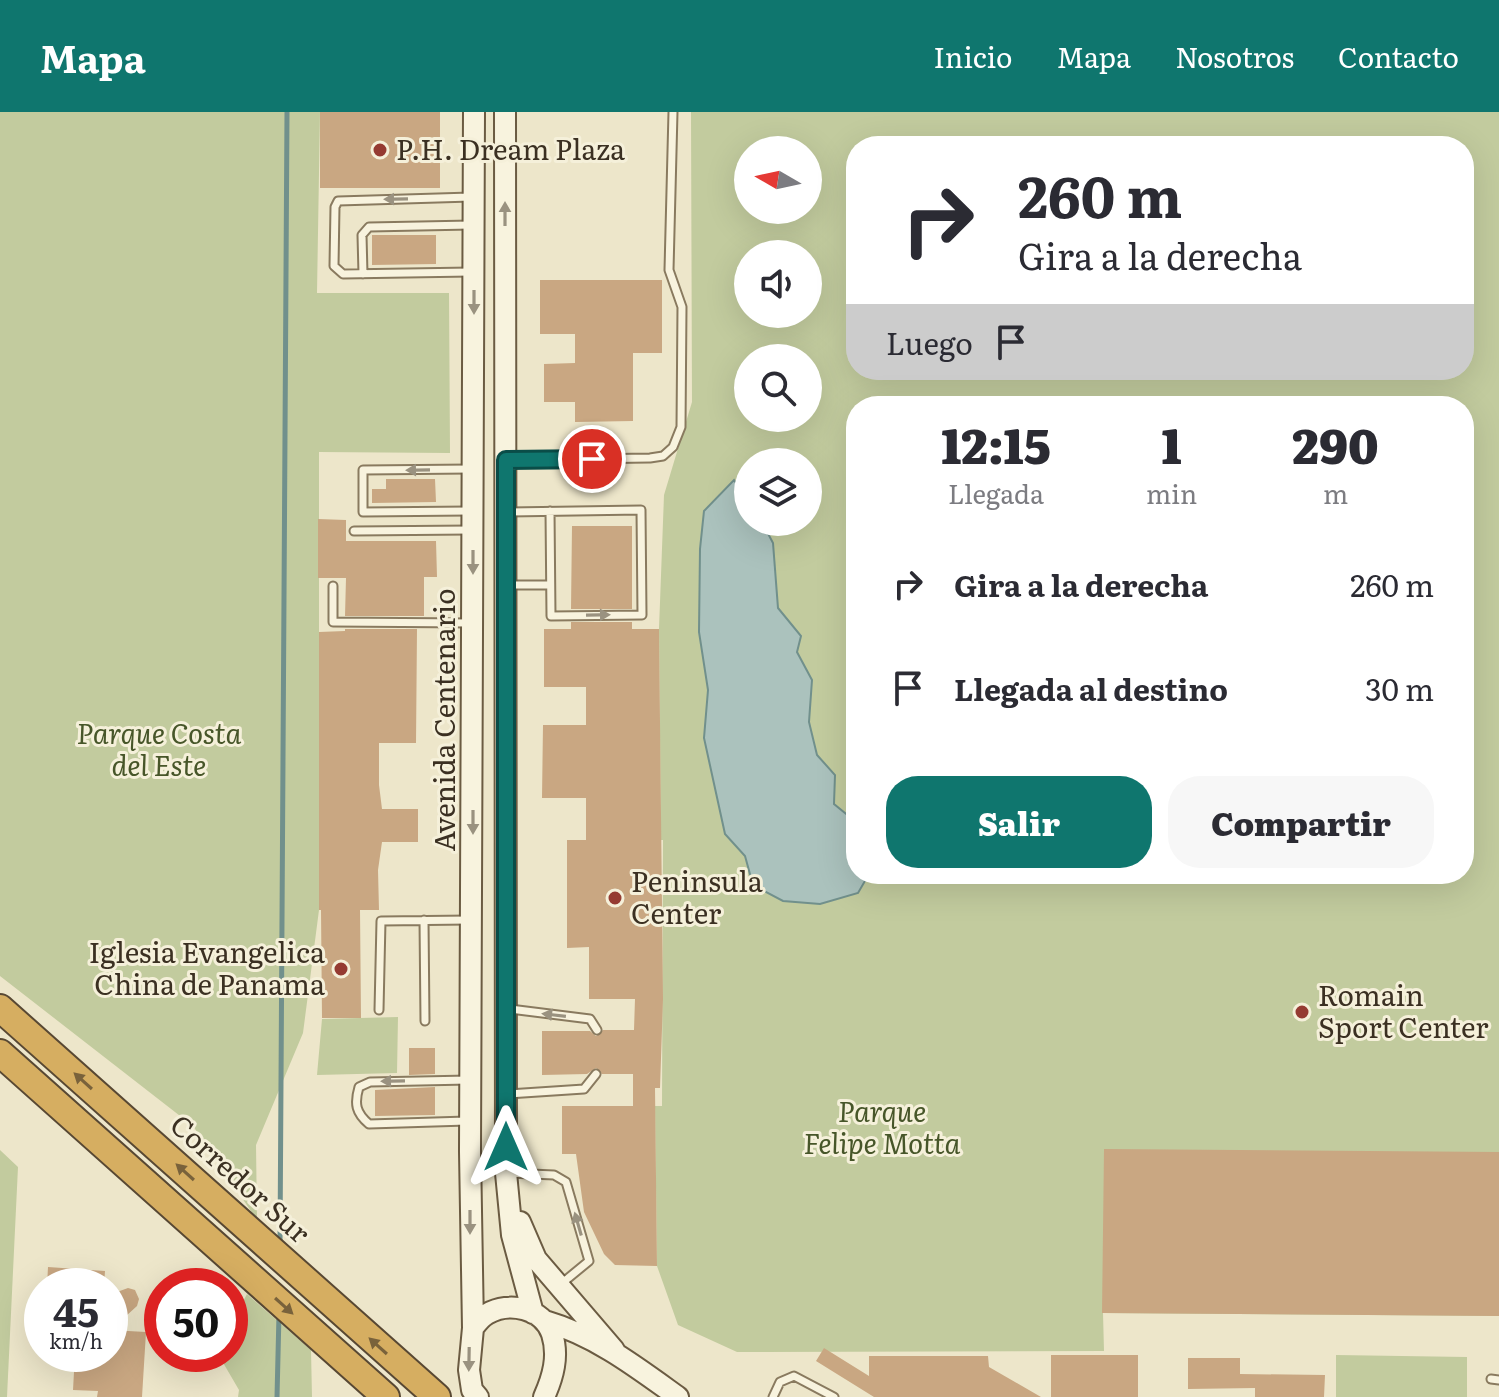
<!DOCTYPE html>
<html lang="es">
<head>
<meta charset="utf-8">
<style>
	body { margin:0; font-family:Literata,serif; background:#f7f7f7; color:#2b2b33; height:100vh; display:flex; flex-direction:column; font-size:30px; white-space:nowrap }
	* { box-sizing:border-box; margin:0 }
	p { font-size:26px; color:#7c7c81 }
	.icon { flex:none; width:44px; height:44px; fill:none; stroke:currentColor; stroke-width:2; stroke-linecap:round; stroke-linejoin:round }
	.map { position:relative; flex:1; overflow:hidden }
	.details { position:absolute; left:846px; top:284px; width:628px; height:488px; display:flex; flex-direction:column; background:#fff; border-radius:32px; box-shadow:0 8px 32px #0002 }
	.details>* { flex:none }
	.hud { position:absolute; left:846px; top:24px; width:628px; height:244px; border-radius:32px; box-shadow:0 8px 32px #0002; background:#fff; color:#2b2b33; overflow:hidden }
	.needle { width:52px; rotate:279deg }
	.fabs { position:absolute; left:734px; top:24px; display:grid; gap:16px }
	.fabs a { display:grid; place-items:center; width:88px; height:88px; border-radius:50%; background:#fff; box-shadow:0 8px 32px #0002; font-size:40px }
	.speed { position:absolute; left:24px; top:1156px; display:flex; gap:16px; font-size:40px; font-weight:700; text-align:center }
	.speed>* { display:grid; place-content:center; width:104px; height:104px; border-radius:50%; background:#fff; box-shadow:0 8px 32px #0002; line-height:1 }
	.speed small { font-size:20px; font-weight:400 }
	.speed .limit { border:12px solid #d22; background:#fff; color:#111 }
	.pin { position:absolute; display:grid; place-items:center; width:68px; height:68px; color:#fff; margin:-34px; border:4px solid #fff; border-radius:50%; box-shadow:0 2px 8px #0007 }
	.me { position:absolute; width:88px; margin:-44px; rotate:0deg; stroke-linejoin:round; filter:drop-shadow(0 0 6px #0008) }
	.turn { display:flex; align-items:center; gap:28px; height:168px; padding:0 40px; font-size:36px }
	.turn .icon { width:104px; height:104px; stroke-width:2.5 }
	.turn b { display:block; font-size:56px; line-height:68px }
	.then { display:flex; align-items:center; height:76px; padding:0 40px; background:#0003; gap:16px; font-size:30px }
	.eta { display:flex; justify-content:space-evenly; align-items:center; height:136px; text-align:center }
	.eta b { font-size:48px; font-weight:800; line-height:56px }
	.button { display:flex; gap:16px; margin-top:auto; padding:16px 40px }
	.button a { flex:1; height:92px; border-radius:32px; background:#0f766e; color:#fff; font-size:32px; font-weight:800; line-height:92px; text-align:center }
	.button a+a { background:#f7f7f7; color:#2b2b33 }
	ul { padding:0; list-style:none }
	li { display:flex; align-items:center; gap:24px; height:104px; padding:0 40px }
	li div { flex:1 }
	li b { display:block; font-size:30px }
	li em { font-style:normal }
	header { display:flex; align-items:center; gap:48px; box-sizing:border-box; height:112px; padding:0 40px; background:#0f766e; color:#fff }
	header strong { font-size:38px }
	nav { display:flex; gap:44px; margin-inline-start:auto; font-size:28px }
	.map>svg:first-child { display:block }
</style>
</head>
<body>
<header>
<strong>Mapa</strong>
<nav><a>Inicio</a><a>Mapa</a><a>Nosotros</a><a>Contacto</a></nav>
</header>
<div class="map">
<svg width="1499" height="1285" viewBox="0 0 1499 1285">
	<rect width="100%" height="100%" fill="#ede6ca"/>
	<path fill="#c2cb9e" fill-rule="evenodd" d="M0,0h320l-3,181h132l1,160 -131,-1v458l-16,123 -47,112 1,75 -64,-94 -193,-150z
		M691,0h808v1204l-396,-3 1,38 -367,1 -59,-27 -21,-59 -2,-160h7l1,-266h-2l-2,-211 5,-134 28,-93zM856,34h608v224h-608zM748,38h60v60h-60zM748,142h60v60h-60zM748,246h60v60h-60zM856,294h608v468h-608zM748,350h60v60h-60z
		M398,905l-1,56 -80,2 5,-56z
		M0,1038l18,17 -11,230h-7z
		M247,1182l64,56 1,47h-74l1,-7 -21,-36h12v-28z
		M1336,1243l131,2v40h-131z"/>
	<path fill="#abc2bd" stroke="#71908c" stroke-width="2" d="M734,368l14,21v21h14l11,21 5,65 23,28 -4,16 15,28 -3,42 8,33 18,20 -1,29 22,18v52h13l-11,19 -38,11 -37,-3 -30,-16 -8,-29 -20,-22 -21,-96 4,-48 -9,-58 1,-83 4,-38z"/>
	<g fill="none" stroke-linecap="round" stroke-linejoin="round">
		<path stroke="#71908c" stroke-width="5" d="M280,1132l7,-1132
			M277,1285l2,-83"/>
	</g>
	<path fill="#c9a782" d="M320,0h120v76h-120z
		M372,123h64v29l-64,1z
		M540,168h122v73h-29v68l-58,1v-20h-31v-38l31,-1v-29h-35z
		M386,367h49l1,23 -64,1v-14h14z
		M318,407l28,1v21h90l1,36h-13v39h-79l1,-38h-28z
		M572,414h60v83h-61z
		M571,510h61v7h27l4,370 -3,89h-5l2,178 -42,-1 -11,-11 -20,-42 -8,-58h-14v-48h71v-32h-31l-6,-6 -9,6 -45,1v-44h48l6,5 7,-6h31l1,-31h-46v-52l-22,1v-108h19v-42h-44l1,-73h43v-38h-42v-58h27z
		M345,517h72l-1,114h-37v42l3,24h36v33h-36l-4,28 1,40h-19l1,108h-39l-1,-108h-2v-278l26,-1z
		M409,936h26v26l-26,1z
		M435,975v28l-60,1v-26z
		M1104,1037l395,3v164l-397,-3z
		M48,1155l57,4 -1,15h-57z
		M128,1176l7,2 4,9 -2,7 -11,10 -10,-16 1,-8z
		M110,1218l36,2 -4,65h-45l1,-6 -25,-1 2,-36h35z
		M824,1236l45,28v-20h119l1,11 52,30h-167l-58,-36z
		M1051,1243h87v42h-87z
		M1188,1246h52v16l85,1 -1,22h-69v-9l-67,1z"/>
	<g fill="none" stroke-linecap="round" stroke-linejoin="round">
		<g stroke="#897a5f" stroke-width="11">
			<path id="lane" d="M471,160l-128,2 -9,-8 1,-59 3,-6 133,-4
				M363,162l-1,-39 7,-8 102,-2
				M508,348l142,-2 13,-2 10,-9 8,-20 1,-120 -13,-37 4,-158
				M469,399l-106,1v-42l108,-1
				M509,400l132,-2 1,105 -91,1 -1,-105
				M354,419l117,-1
				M509,473h41
				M333,474v36l138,1
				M424,808l1,101
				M510,897l80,10 7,11
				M379,898l2,-89 89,-1
				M508,982l76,-5 12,-15
				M467,1009l-98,3c-13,-11 -15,-20 -10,-37l11,-5 99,-2
				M507,1061l47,2 12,7 23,79 -28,23
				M1491,1267l8,1
				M773,1285l7,-15 14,-6 40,21"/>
		</g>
		<g stroke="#6b5b42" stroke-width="24">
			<path id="secondary" d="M474,0l-4,1040 3,176 -4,42 3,20 6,7
				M505,0l1,1061 6,62 21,78
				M520,1110l16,37 78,91
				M545,1209c51,15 90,45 133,76
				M473,1216c4,-5 8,-11 14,-14 22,-13 56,-6 65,20 7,22 1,43 -8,63"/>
		</g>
		<g stroke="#584833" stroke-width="30">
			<path id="highway" d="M0,896l437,389
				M0,941l386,344"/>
		</g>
		<use href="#lane" stroke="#f8f3de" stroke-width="7"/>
		<use href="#secondary" stroke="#f8f3de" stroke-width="20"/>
		<use href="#highway" stroke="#d6ae61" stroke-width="26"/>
	</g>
	<defs><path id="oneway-solid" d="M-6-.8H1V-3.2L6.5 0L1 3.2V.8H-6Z" transform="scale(2)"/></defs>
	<g fill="#9a9280">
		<use href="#oneway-solid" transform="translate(396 87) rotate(179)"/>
		<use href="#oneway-solid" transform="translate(505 102) rotate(-90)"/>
		<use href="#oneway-solid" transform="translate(474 190) rotate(90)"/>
		<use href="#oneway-solid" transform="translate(418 358) rotate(179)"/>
		<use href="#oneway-solid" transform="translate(473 450) rotate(90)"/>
		<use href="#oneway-solid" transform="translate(598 503) rotate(-1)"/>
		<use href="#oneway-solid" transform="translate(473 710) rotate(90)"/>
		<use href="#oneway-solid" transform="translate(554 903) rotate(-173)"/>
		<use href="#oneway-solid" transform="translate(393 969) rotate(179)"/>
		<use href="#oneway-solid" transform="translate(470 1110) rotate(90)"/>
		<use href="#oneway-solid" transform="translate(578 1112) rotate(-106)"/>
		<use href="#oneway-solid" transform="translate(469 1247) rotate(91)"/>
	</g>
	<g fill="#79623b">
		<use href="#oneway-solid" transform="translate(83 969) rotate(-138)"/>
		<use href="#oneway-solid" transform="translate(185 1060) rotate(-138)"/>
		<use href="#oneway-solid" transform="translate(284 1194) rotate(42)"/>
		<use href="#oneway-solid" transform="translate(378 1234) rotate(-138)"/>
	</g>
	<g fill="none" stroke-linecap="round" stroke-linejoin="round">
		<g stroke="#0a4d48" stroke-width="20">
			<path id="route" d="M506,1035v-687l86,-1"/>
		</g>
		<use href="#route" stroke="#0f766e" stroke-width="14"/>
	</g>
	<g fill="#953b32" stroke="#f5f0da" stroke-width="3">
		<circle cx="380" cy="38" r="8"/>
		<circle cx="615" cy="786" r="8"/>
		<circle cx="341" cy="857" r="8"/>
		<circle cx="1302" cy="900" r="8"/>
	</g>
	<g text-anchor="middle" stroke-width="6" stroke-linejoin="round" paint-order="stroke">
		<g font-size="28" fill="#3b3022" stroke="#f5f0da" text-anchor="start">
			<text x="396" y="48">P.H. Dream Plaza</text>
			<text x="631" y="780">Peninsula<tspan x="631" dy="32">Center</tspan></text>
			<text x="325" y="851" text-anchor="end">Iglesia Evangelica<tspan x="325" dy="32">China de Panama</tspan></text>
			<text x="1318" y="894">Romain<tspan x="1318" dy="32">Sport Center</tspan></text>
		</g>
		<g font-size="28" fill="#3b3022" stroke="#f5f0da">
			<text transform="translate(445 608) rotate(-90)" y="10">Avenida Centenario</text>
			<text transform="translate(240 1067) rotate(42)" y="10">Corredor Sur</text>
		</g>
		<g font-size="28" font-style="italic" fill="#475629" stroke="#f5f0da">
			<text x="159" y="632">Parque Costa<tspan x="159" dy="32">del Este</tspan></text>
			<text x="882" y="1010">Parque<tspan x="882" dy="32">Felipe Motta</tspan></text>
		</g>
	</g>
</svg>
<div class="fabs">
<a><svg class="needle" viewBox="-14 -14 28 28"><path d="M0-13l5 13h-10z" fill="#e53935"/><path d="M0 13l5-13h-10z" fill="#7c7c81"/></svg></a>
<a><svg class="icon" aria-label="sound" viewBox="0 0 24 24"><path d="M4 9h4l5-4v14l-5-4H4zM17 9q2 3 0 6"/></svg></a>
<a><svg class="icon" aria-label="search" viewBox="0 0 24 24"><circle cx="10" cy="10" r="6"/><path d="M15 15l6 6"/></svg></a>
<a><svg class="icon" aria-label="layers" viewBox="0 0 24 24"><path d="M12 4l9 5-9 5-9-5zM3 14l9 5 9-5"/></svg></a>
</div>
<div class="speed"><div>45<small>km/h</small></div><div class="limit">50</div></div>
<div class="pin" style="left:592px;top:347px;background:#d93025"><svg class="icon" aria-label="arrive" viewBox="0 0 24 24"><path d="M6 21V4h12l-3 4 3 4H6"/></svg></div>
<svg class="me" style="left:506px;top:1035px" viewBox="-20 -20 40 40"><path d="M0-17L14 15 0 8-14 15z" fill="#0f766e" stroke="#fff" stroke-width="4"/></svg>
<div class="hud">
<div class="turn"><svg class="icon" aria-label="right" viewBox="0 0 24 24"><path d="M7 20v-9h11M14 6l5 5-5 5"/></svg><div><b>260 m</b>Gira a la derecha</div></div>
<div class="then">Luego<svg class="icon" aria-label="arrive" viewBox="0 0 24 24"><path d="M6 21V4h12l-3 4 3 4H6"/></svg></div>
</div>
<section class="details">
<div class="eta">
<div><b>12:15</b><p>Llegada</p></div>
<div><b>1</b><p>min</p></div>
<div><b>290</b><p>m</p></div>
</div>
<ul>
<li><svg class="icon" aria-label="right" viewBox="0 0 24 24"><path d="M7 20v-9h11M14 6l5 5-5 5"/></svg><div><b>Gira a la derecha</b></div><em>260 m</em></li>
<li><svg class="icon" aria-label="arrive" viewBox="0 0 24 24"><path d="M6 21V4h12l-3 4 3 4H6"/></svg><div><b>Llegada al destino</b></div><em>30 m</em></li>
</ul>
<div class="button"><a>Salir</a><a>Compartir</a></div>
</section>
</div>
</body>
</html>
